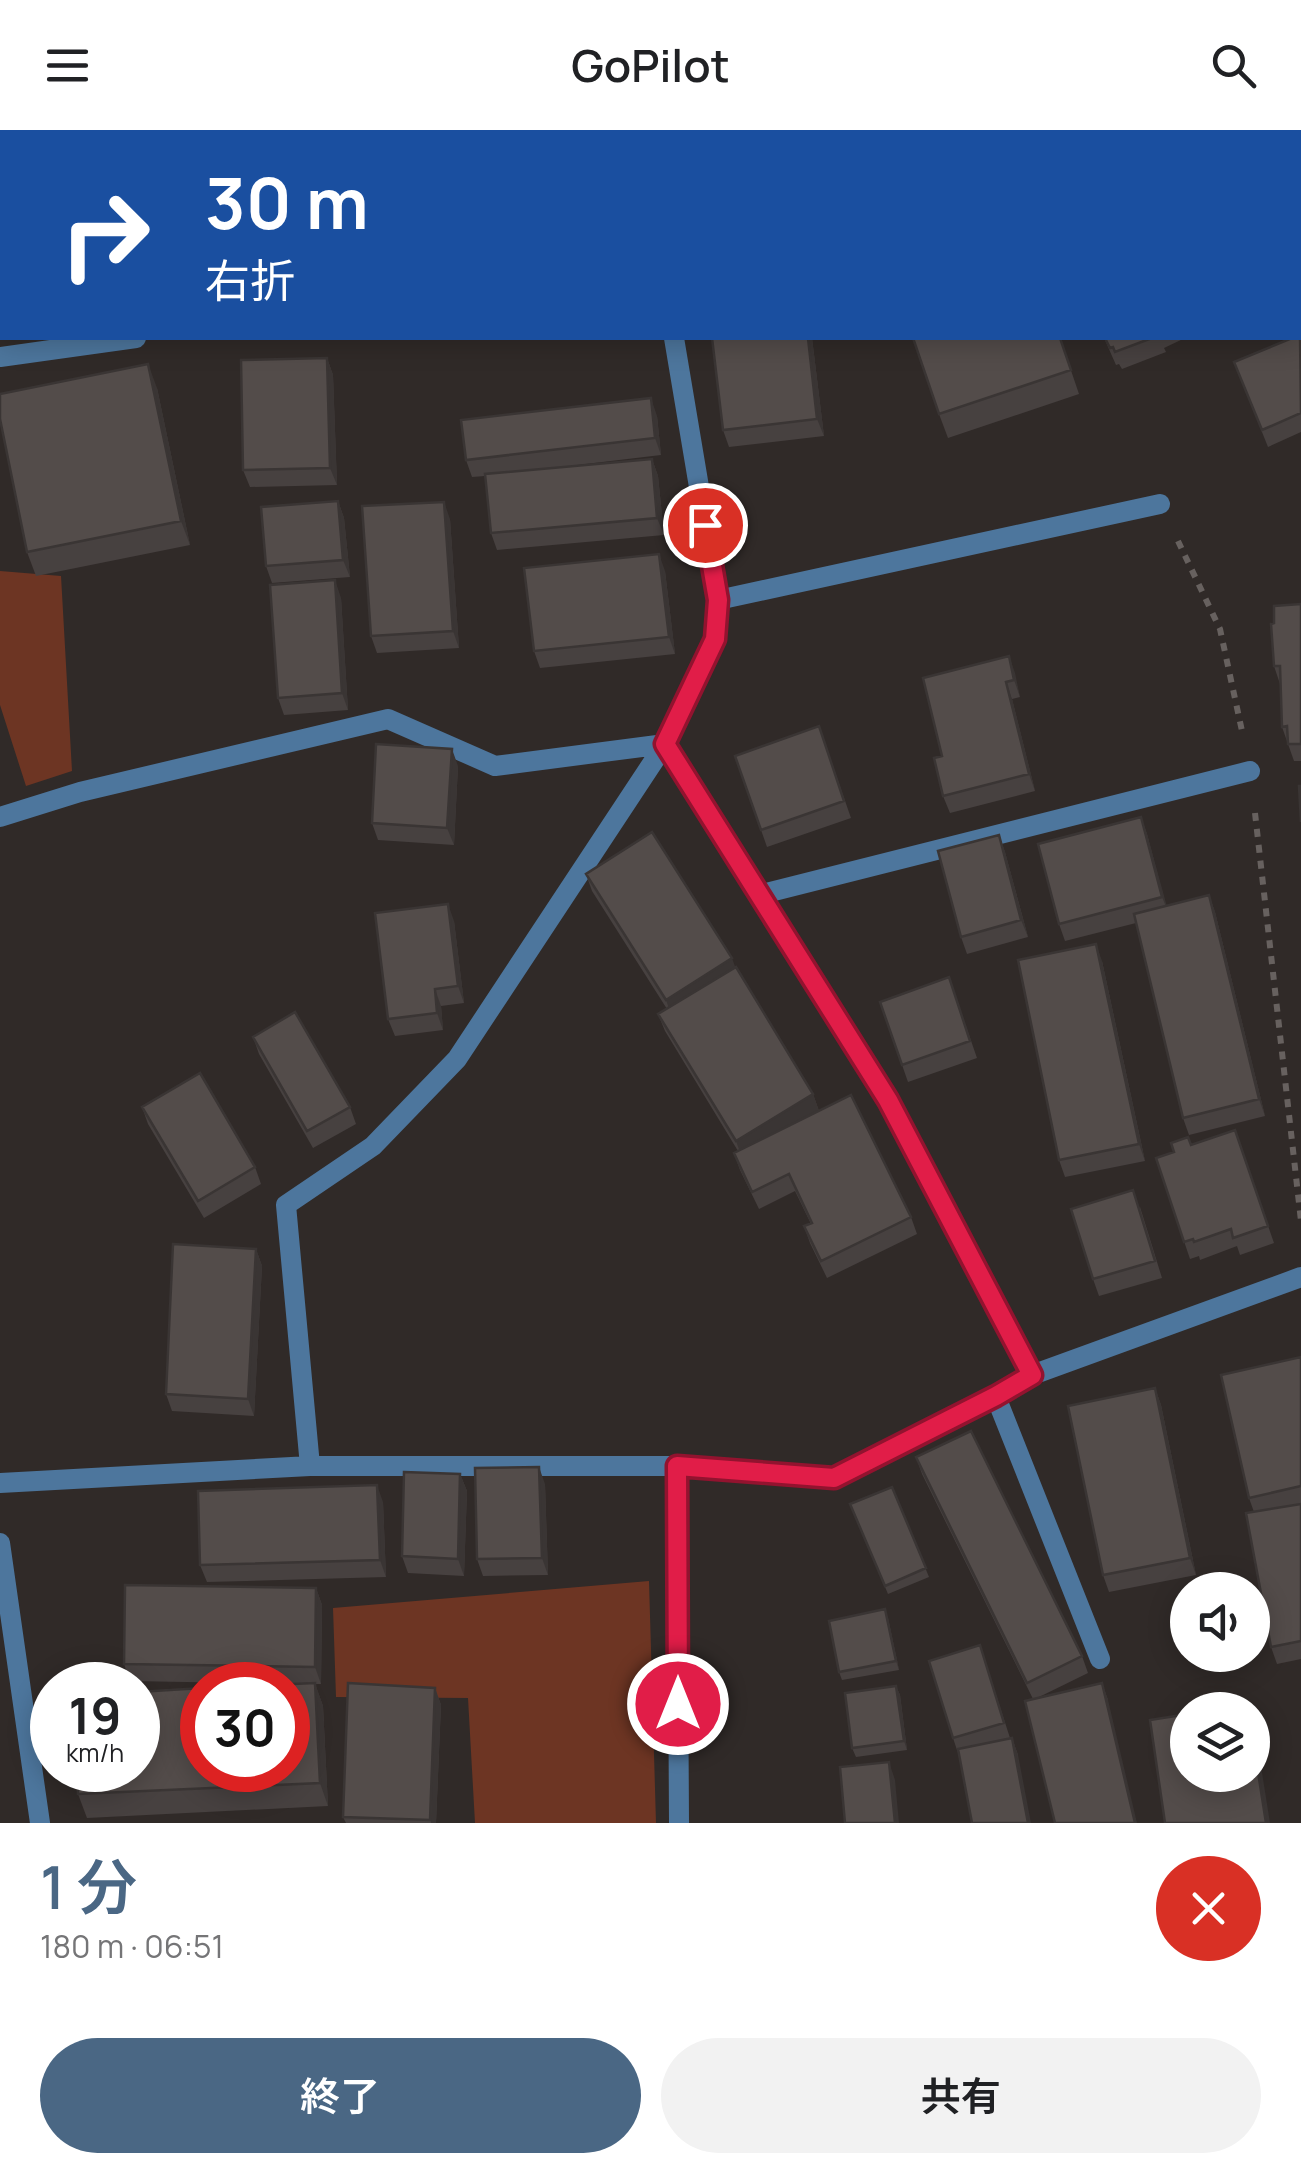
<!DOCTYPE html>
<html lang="ja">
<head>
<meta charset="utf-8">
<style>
	body { margin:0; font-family:Manrope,"Noto Sans JP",sans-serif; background:#f2f2f2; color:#202124; height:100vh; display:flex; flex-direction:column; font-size:38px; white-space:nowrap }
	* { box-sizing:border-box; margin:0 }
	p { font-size:32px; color:#757577 }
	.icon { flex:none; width:55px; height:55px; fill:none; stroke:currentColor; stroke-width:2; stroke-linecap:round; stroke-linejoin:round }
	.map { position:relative; height:1693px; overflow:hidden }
	.panel { display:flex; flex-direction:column; background:#fff; flex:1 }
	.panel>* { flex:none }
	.top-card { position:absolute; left:0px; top:0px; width:1302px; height:210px; box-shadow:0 5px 25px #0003; background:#1a4fa0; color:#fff; overflow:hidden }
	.tools { position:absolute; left:1170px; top:1442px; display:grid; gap:20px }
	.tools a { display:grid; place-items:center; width:100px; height:100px; border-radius:50%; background:#fff; box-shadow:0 5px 25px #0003; font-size:50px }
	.speed { position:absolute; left:30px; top:1532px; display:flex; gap:20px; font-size:50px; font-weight:700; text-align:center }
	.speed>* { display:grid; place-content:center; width:130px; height:130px; border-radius:50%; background:#fff; box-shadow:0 5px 25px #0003; line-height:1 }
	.speed small { font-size:25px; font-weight:400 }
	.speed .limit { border:15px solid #d22; background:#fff; color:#111 }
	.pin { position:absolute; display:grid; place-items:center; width:85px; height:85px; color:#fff; margin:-42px; border:5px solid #fff; border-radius:50%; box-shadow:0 2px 10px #0007 }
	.me { position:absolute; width:110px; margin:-55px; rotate:0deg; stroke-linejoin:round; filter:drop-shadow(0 0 8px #0008) }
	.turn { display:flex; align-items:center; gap:35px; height:210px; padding:0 40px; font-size:45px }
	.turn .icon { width:130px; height:130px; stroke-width:2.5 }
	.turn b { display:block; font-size:70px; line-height:85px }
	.round { display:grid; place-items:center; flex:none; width:105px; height:105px; border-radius:52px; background:#f2f2f2 }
	.overview { display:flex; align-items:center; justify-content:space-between; height:170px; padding:0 40px }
	h1 { font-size:60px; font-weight:600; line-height:75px; color:#4a6784 }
	.button { display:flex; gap:20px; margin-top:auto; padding:20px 40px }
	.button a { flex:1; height:115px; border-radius:60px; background:#4a6784; color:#fff; font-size:40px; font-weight:600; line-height:115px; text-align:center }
	.button a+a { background:#f2f2f2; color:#202124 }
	header { display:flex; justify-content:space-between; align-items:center; height:130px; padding:0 40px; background:#fff; font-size:45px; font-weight:600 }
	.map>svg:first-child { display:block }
</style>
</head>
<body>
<header><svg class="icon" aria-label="menu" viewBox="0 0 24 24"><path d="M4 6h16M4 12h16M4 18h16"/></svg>GoPilot<svg class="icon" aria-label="search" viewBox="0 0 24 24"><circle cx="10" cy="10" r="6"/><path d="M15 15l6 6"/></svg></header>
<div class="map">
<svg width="1301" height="1693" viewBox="0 0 1301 1693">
	<rect width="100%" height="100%" fill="#302a28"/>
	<path fill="#6d3523" d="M0,441l61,5 11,195 -46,15 -26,-81z
		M649,1451l7,242h-181l-7,-125 -132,-1 -3,-89z"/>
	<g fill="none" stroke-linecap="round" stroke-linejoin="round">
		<path stroke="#67615f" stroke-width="6" stroke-dasharray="8 8" stroke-linecap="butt" d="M1178,411l42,88 22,102
			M1255,683l46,408"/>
		<path stroke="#4d769d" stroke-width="20" d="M171,2l16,-2
			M0,32l2,-1
			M762,764l488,-123
			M996,1267l104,262"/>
		<path stroke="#4d769d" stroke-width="20" d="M643,0v2
			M914,2l2,-2
			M0,227l136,-19
			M718,470l442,-96
			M0,687l80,-25 308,-73 107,47 170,-22 223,357 144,274
			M310,1336l-24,-261 87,-59 84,-87 208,-315 50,-105 3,-39 -44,-262
			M677,1336l2,357
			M0,1353l310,-17h367l157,12 162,-81 36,-22 269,-98
			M0,1413l40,280"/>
	</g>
	<path fill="#474140" d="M0,0h37l1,2h-36v16h-2z
		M55,0h47l-10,2h-36z
		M0,43h2v81h-2z
		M1301,204v98l-33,15 -34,-85z
		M812,208l12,98 -95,11 -6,-17z
		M1060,208l19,56 -131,44 -9,-24z
		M1104,208h81l-21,10 2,4 -44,17 -3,-5 -3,1z
		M327,228l6,17 4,110 -87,2 -7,-17z
		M157,258l33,157 -154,31 -9,-24z
		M657,286l4,39 -92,11 83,-7 6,17 6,59 -167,15 -6,-17 -6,-57 -13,1 -6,-17z
		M338,371l6,17 6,59 -78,6 -6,-17z
		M450,389l9,129 -82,5 -6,-17z
		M665,441l10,83 -135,14 -6,-17z
		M341,468l7,112 -64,5 -6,-17z
		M1301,474v157h-7l-12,-34 -2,-43 -6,-18v-43z
		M1009,526l11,41 -8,2 23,92 -85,22 -7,-17 -1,-40z
		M819,596l32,92 -84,29 -32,-91z
		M458,636l-4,79 -76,-5 -6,-17z
		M1141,687l6,17 19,72 43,-11 6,17 50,204 -76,19 -6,-17 -47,-195 -71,18 -6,-17z
		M999,705l6,17 23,85 -61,17 -6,-17z
		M586,744l150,93 77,127 6,17 92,106 6,17 -90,44 -17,-35 -6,-17 7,-2 -16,-33 -36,18 -19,-39 -6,-17 4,-2 -73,-120 -7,-17 9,-5 -75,-118z
		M454,791l10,82 -23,3 2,24 -48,6 -7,-17z
		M1102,831l43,200 -80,16 -6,-17z
		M949,847l28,81 -69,24 -28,-80z
		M253,907l97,70 6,17 -43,24 -54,-94z
		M142,977l113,60 6,17 -57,34 -56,-94z
		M1235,1000l39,113 -34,12 -3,-9 -37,14 -1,-4 -9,3 -34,-101z
		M1140,1077l22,71 -63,18 -6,-17z
		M256,1119l6,17 -8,150 -82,-5 -6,-17z
		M1301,1227v302l-24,5 -6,-17 -17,-135 -5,-14z
		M1155,1258l6,17 35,170 -87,17 -6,-17z
		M916,1327l166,199 6,17 -51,25 65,-15 6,17 -75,-1 -111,-225z
		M460,1344l7,17 -3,85 -56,-3 -6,-17z
		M545,1354l3,91 -65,1 -6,-17z
		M892,1357l37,90 -41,17 -38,-90z
		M383,1372l3,75 -179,5 -7,-17z
		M316,1458l6,17 -1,79h-6l8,22 5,100 -241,12 -9,-24 218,-110 -166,-3 -6,-17z
		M888,1488l11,52 -57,10 -3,-8z
		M980,1515l30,93h2l6,17 -60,-2 -5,-15z
		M896,1556l4,9 7,55 -51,7 -4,-9z
		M435,1558l6,17 -5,118h-90l-3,-6z"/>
	<path fill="#3a3534" d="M808,208h4l12,98 -7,-17z
		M327,228l6,17 4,110 -7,-17z
		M148,234l9,24 33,157 -9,-24z
		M651,268l6,18 4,39 -6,-17z
		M652,329l6,17 6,59 -7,-17z
		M338,371l6,17 6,59 -7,-17z
		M444,372l6,17 9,129 -6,-17z
		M659,424l6,17 10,83 -6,-17z
		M335,450l6,18 7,112 -6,-17z
		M1009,526l6,17 5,24 -6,-17z
		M1006,552l6,17 23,92 -6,-17z
		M452,619l6,17 -4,79 -7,-17z
		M1141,687l6,17 22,80 -7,-17z
		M999,705l6,17 23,85 -7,-17z
		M1209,765l6,17 50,204 -6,-17z
		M448,774l6,17 10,82 -6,-17z
		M1096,814l6,17 43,200 -6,-17z
		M732,828l6,17 -66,42 -6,-17z
		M435,859l6,17 2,24 -6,-17z
		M813,964l6,17 -77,47 -6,-17z
		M256,1119l6,17 -8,150 -6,-17z
		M1155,1258l6,17 35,170 -6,-17z
		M539,1337l6,17 3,91 -6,-17z
		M460,1344l7,17 -3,85 -6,-17z
		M377,1355l6,17 3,75 -6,-17z
		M316,1458l6,17 -1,79 -6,-17z
		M885,1479l3,9 11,52 -3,-9z
		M315,1553l8,23 5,100 -8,-23z
		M1102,1553l6,17 29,123h-2z
		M896,1556l4,9 7,55 -3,-9z
		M435,1558l6,17 -5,118h-5z
		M1252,1587l2,5 16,101h-4l-14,-89z
		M1012,1608l6,17 13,68h-3z
		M889,1632l6,18 4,43h-4z"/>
	<path fill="#534c4a" stroke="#3a3534" stroke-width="2.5" d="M287,0h101v2h-101z
		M443,0h69v2h-69z
		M531,0h82l1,2h-82z
		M724,0h89l1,2h-89z
		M1205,0h89l1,2h-90z
		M0,43h2v64h-2z
		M2,132v65h-1l-1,-64z
		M1300,204l1,79 -39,17 -28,-68 58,-24h8z
		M712,208h96l9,81 -94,11z
		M913,208h147l11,32 -132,44z
		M1105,208h47l-37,14 -2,-5 -3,1z
		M327,228l3,110 -87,2 -2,-110z
		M148,234l33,157 -154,31 -27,-133v-25z
		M651,268l4,40 -189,22 -5,-40z
		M652,329l5,59 -166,15 -6,-59z
		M338,371l5,59 -77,6 -5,-59z
		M444,372l9,129 -82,5 -9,-130z
		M659,424l10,83 -135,14 -10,-83z
		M335,450l7,113 -64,5 -8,-113z
		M1301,474v140h-13l-1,-18 -5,1 -2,-61h-6l-3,-42 3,-1v-17z
		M1009,526l5,24 -8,2 23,92 -86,22 -9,-38 8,-2 -19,-78z
		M819,596l25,75 -83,29 -26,-74z
		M376,614l76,5 -5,79 -75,-5z
		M1299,656h2v36z
		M1141,687l21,80 -103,27 -21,-80z
		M652,702l80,126 -66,42 -80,-126z
		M999,705l22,85 -60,17 -23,-86z
		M1209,765l50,204 -76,19 -49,-204z
		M448,774l10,82 -23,3 2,24 -49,6 -13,-106z
		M1096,814l43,200 -80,16 -41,-200z
		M736,837l77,127 -77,47 -78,-127z
		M949,847l21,64 -68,24 -22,-63z
		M295,882l55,95 -43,24 -54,-94z
		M200,943l55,94 -57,34 -56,-94z
		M851,965l60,122 -90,44 -17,-35 8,-3 -23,-49 -37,18 -18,-39z
		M1235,1000l33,96 -35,12 -2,-9 -37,13 -1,-3 -9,3 -28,-84 18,-6 -3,-9 17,-6 3,8z
		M1133,1060l22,71 -62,18 -22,-70z
		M173,1114l83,5 -8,150 -82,-5z
		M1301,1227v129l-52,12 -28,-123z
		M1155,1258l35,170 -87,17 -35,-169z
		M971,1301l111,225 -55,27 -111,-226z
		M539,1337l3,91 -65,1 -2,-91z
		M404,1342l56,2 -2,85 -56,-3z
		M377,1355l3,75 -180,5 -2,-74z
		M892,1357l34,81 -41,18 -35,-82z
		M1301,1374v137l-30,6 -25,-134z
		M125,1455l191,3 -1,79 -191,-3z
		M885,1479l11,52 -57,11 -10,-51z
		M980,1515l24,78 -51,15 -24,-77z
		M315,1553l5,100 -242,11 -1,-24h61v-78l64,-4v82h86v-85h-19z
		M348,1553l87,5 -5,132 -87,-3z
		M1102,1553l33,140h-80l-30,-122z
		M896,1556l8,55 -52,7 -7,-55z
		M1248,1575l1,5h-34z
		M1188,1584v61h64v-41l14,89h-101l-15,-103z
		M1012,1608l16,85h-56l-14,-74z
		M889,1632l6,61h-50l-5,-56z"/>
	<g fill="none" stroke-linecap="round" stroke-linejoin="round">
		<g stroke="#92132f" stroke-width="25">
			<path id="route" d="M678,1574l-1,-238 157,12 162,-82 36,-21 -144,-275 -223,-356 50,-105 3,-39 -13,-75"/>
		</g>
		<use href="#route" stroke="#e11d48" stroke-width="18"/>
	</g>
</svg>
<div class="tools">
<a><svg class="icon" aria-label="sound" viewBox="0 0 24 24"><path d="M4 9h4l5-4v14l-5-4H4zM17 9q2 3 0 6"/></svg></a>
<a><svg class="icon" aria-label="layers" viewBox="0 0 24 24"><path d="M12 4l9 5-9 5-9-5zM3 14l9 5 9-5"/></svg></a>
</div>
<div class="speed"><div>19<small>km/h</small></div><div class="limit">30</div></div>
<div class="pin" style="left:705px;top:395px;background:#d93025"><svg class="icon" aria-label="arrive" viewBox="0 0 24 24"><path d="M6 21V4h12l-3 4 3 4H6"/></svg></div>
<svg class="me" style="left:678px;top:1574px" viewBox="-20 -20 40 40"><circle r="17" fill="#e11d48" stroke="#fff" stroke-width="3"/><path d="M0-11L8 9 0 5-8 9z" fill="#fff"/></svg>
<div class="top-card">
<div class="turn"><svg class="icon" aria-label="right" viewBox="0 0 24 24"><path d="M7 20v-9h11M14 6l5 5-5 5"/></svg><div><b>30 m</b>右折</div></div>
</div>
</div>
<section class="panel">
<div class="overview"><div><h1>1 分</h1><p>180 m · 06:51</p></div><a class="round" style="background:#d93025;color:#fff"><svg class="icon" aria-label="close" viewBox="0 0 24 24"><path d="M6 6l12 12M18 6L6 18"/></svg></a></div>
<div class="button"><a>終了</a><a>共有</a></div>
</section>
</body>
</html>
